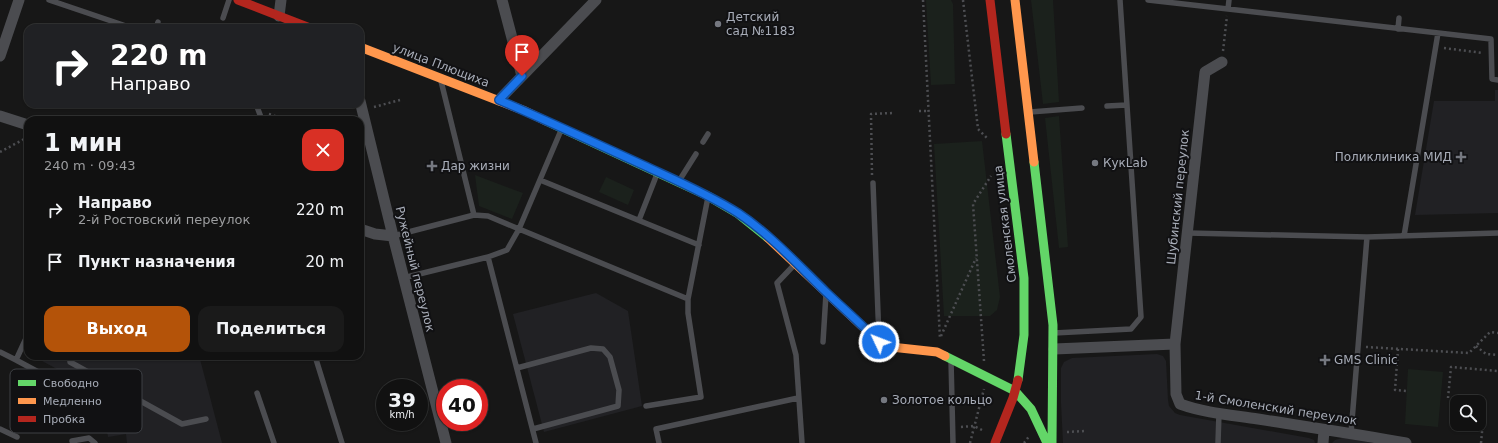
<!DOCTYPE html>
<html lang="ru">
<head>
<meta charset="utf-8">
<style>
	body { margin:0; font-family:"DejaVu Sans",sans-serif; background:#1a1a1a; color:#f1f3f6; height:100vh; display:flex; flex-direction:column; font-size:15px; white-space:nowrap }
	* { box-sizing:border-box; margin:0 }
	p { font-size:13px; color:#9c9d9f }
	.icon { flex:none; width:22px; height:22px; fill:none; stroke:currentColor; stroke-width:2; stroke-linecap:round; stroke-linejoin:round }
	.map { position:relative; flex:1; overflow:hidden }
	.side { position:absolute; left:24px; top:116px; width:340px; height:244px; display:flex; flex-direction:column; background:#111; border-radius:12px; box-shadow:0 1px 3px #0004,0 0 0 1px #303131 }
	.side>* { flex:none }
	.hud { position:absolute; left:24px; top:24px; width:340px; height:84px; border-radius:12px; box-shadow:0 1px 3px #0004,0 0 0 1px #303131; background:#202124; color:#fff; overflow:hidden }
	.fabs { position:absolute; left:1450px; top:395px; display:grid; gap:8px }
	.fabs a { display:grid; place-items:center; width:36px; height:36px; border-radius:8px; background:#111; box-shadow:0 1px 3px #0004,0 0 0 1px #303131; font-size:20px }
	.speed { position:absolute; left:376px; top:379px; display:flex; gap:8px; font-size:20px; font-weight:700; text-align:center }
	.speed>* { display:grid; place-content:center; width:52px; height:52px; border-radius:50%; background:#111; box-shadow:0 1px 3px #0004,0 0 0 1px #303131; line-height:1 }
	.speed small { font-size:10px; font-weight:400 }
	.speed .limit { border:6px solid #d22; background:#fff; color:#111 }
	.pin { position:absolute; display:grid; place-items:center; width:34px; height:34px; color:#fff; margin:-41px -17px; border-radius:50% 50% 50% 0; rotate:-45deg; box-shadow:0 0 4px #0007 }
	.pin .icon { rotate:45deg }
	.me { position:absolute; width:44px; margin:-22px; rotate:313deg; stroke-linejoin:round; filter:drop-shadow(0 0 3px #0008) }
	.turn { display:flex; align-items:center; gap:14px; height:84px; padding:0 20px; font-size:18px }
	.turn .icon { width:52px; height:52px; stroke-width:2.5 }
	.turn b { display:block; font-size:28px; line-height:34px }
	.round { display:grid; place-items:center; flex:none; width:42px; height:42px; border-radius:12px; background:#1a1a1a }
	.overview { display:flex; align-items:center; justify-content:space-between; height:68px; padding:0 20px }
	h1 { font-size:24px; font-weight:600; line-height:30px }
	.button { display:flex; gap:8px; margin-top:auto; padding:8px 20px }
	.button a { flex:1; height:46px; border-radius:12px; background:#b45309; color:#fff; font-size:16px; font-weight:600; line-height:46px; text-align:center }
	.button a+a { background:#1a1a1a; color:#f1f3f6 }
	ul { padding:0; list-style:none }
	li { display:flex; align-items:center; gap:12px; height:52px; padding:0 20px }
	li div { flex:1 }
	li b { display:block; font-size:15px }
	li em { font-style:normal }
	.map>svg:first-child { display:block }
</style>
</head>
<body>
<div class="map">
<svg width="1498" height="443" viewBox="0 0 1498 443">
	<rect width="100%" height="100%" fill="#171717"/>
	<path fill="#212124" d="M1495,90h3v123l-83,2 19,-114h61z
		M596,293l32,18 14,95 -98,26 -31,-118z
		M1157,354l6,2 3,5 2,39 1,6 6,7 5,2 129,23 5,2 1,3h-252l-2,-40v-35l3,-6 8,-4z
		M33,356h164l3,3 22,84h-95l-1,-9 -18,3 -7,-44z
		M1342,438h4l26,5h-40l3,-3z"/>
	<path fill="#1b211c" d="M926,0h25l2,4 2,80 -24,1z
		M1031,0h22l6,102 -16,2z
		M1059,116l9,131 -9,1 -14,-130z
		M982,141l18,156 -3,13 -7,6h-46l-10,-172z
		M475,175l48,18 -11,26 -33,-13z
		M606,177l28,13 -6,15 -29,-13z
		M1408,369l35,3 -5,55 -33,-3z"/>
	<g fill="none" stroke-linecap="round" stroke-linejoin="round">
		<path stroke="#4d4e52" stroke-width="2.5" stroke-dasharray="2 3" stroke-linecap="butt" d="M923,0l17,339
			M963,0l15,129 9,9
			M1444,48l39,5
			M1223,51l4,-35
			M374,107l26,-7
			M919,111h9
			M269,114l18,6
			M0,152l28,-15
			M872,175l-1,-61 22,-1
			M360,184h2
			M941,336l35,-78
			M1476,346l10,8 12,1
			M1366,347l103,6 21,-21 8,1
			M1398,349l-3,41 12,1
			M984,361l-11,-157 18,-28
			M1448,398l3,-31 47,4
			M961,427l13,-1 8,4
			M1067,432l18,-1
			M970,443l14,-54
			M1024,443l6,-8
			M1481,443l2,-22"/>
		<path stroke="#4b4c50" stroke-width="5.5" d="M49,0l83,28
			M1148,0l80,9
			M1229,0l-1,9 263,30 1,40 6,1
			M223,18l6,-18
			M156,28l2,-6
			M1398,29l1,-11
			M441,81l33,134
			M256,104l6,16
			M1107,106l20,-1
			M1030,112l52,-4
			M703,142l5,-8
			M540,180l159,65
			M679,181l17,-27
			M873,183l6,156
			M639,220l18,-46
			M1188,233l179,4 131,-4
			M393,236l81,-21 14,1 31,13 43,-101
			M1404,236l34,-203
			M488,257l48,186
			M795,264l-18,19 19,72 6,88
			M403,278l85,-21 19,-7 12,-21 169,70
			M1054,333l77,-4 10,-12 -21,-317
			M823,342l3,-48
			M0,352l16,8 12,-26
			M70,356v6l112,62 24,-5
			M315,356l27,87
			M16,360l65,35 6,31
			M951,360l2,83
			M517,368l74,-20 12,1 7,8 9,33 -1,16 -85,23
			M257,393l17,50
			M646,406l55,-9 -13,-84v-14l20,-102
			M0,429l17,8
			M1351,433l16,-196
			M72,441l17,-3 6,5
			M659,443l-3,-14 142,-31
			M1218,443l1,-30"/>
		<path stroke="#4b4c50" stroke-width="11" d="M502,0l20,76
			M279,16l2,-16
			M0,56l19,-56
			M1222,62l-17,10 -30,272 1,50 4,10c25,9 52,11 78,15 50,8 99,15 148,24
			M499,100l97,-100
			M360,101l33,135 53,207
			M0,116l28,9
			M360,229l15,5 18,2
			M1054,349l121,-5
			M1323,443l1,-13"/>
		<path stroke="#63d668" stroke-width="9" d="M546,121l162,75 29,17 31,25
			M1006,134l18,144v57l-6,45
			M1034,162l19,163 -1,118
			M945,356l70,35 16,18 16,34"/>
		<path stroke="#ff974d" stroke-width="9" d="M1015,0l19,162
			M360,47l165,64 21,10
			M768,238l111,104 12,5 46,5 8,4"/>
		<path stroke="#b3261e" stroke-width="9" d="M238,0l72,28
			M990,0l16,134
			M995,443l18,-45 5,-18"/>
	</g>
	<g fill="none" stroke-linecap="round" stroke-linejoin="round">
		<g stroke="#114b97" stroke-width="10">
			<path id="route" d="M522,76l-23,24c49,21 96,43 144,65 32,15 65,29 95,48 33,22 60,52 88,79 18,17 36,33 53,50"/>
		</g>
		<use href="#route" stroke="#1a73e8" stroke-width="7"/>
	</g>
	<g fill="#757880" stroke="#111113" stroke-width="1.5">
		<circle cx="718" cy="24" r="4"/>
		<path d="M1459 151h4v4h4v4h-4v4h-4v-4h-4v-4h4z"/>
		<circle cx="1095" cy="163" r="4"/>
		<path d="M430 160h4v4h4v4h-4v4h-4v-4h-4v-4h4z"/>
		<path d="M1323 354h4v4h4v4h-4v4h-4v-4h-4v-4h4z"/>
		<circle cx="884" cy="400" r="4"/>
	</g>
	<g text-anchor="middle" stroke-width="4" stroke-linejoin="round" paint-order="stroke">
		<g font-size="12" fill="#a8adb8" stroke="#111113" text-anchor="start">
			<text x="726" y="21">Детский<tspan x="726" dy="14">сад №1183</tspan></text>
			<text x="1452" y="161" text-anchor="end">Поликлиника МИД</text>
			<text x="1103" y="167">КукLab</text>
			<text x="441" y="170">Дар жизни</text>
			<text x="1334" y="364">GMS Clinic</text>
			<text x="892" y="404">Золотое кольцо</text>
		</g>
		<g font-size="12" fill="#a8adb8" stroke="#111113">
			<text transform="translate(441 65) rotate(21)" y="4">улица Плющиха</text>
			<text transform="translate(1178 197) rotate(-84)" y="4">Шубинский переулок</text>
			<text transform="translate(1005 224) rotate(-97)" y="4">Смоленская улица</text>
			<text transform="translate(415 269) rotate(76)" y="4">Ружейный переулок</text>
			<text transform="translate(1276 408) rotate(9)" y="4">1-й Смоленский переулок</text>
		</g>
	</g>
	<rect x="10" y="369" width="132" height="64" rx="6" fill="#111113" stroke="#3e4045" stroke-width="1"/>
	<rect x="18" y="380" width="18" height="6" fill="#63d668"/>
	<rect x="18" y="398" width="18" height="6" fill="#ff974d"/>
	<rect x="18" y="416" width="18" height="6" fill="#b3261e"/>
	<g font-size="11" fill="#a8adb8">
		<text x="43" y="387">Свободно</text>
		<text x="43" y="405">Медленно</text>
		<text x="43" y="423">Пробка</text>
	</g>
</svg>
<div class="fabs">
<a><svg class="icon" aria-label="search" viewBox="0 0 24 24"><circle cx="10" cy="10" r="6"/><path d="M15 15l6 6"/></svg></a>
</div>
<div class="speed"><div>39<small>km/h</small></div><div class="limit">40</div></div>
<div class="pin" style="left:522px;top:76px;background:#d93025"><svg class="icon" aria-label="arrive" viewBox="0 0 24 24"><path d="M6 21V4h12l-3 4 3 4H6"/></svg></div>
<svg class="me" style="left:879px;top:342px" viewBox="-20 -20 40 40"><circle r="17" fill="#1a73e8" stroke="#fff" stroke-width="3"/><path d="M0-11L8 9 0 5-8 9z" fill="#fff"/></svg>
<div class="hud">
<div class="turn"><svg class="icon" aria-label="right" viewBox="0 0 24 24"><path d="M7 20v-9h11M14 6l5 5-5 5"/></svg><div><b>220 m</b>Направо</div></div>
</div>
<section class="side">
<div class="overview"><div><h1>1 мин</h1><p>240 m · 09:43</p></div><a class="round" style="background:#d93025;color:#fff"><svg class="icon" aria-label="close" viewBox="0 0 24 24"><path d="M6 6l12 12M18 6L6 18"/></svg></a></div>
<ul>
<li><svg class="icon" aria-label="right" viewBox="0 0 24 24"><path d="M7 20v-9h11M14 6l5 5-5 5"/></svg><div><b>Направо</b><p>2-й Ростовский переулок</p></div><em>220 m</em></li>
<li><svg class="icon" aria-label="arrive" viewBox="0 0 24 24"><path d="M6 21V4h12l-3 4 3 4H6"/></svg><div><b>Пункт назначения</b></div><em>20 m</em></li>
</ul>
<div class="button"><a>Выход</a><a>Поделиться</a></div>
</section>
</div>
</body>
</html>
